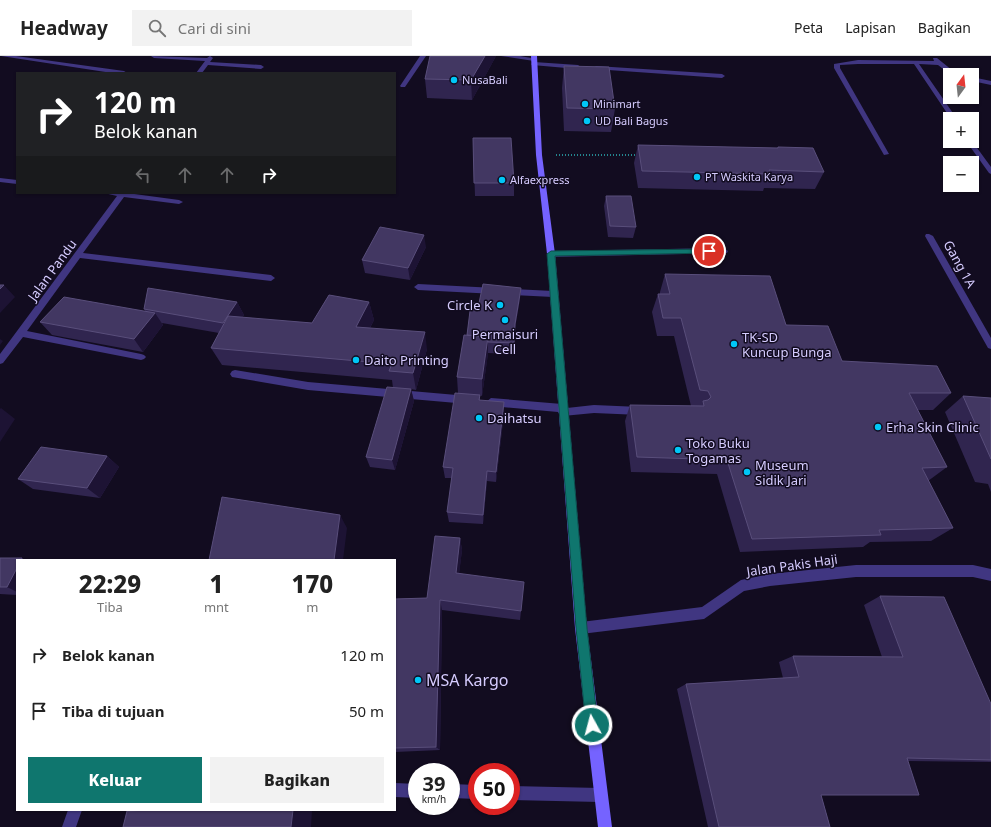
<!DOCTYPE html>
<html lang="id">
<head>
<meta charset="utf-8">
<style>
	body { margin:0; font-family:"Noto Sans",sans-serif; background:#f2f2f2; color:#222; height:100vh; display:flex; flex-direction:column; font-size:15px; white-space:nowrap }
	* { box-sizing:border-box; margin:0 }
	p { font-size:13px; color:#767676 }
	.icon { flex:none; width:22px; height:22px; fill:none; stroke:currentColor; stroke-width:2; stroke-linecap:round; stroke-linejoin:round }
	.map { position:relative; flex:1; overflow:hidden }
	.panel { position:absolute; left:16px; top:503px; width:380px; height:252px; display:flex; flex-direction:column; background:#fff; border-radius:0px; box-shadow:0 1px 3px #0004 }
	.panel>* { flex:none }
	.guide { position:absolute; left:16px; top:16px; width:380px; height:122px; border-radius:0px; box-shadow:0 1px 3px #0004; background:#202124; color:#fff; overflow:hidden }
	.needle { width:26px; rotate:15deg }
	.tools { position:absolute; left:943px; top:12px; display:grid; gap:8px }
	.tools a { display:grid; place-items:center; width:36px; height:36px; border-radius:0px; background:#fff; box-shadow:0 1px 3px #0004; font-size:20px }
	.speed { position:absolute; left:408px; top:707px; display:flex; gap:8px; font-size:20px; font-weight:700; text-align:center }
	.speed>* { display:grid; place-content:center; width:52px; height:52px; border-radius:50%; background:#fff; box-shadow:0 1px 3px #0004; line-height:1 }
	.speed small { font-size:10px; font-weight:400 }
	.speed .limit { border:6px solid #d22; background:#fff; color:#111 }
	.pin { position:absolute; display:grid; place-items:center; width:34px; height:34px; color:#fff; margin:-17px; border:2px solid #fff; border-radius:50%; box-shadow:0 1px 4px #0007 }
	.me { position:absolute; width:44px; margin:-22px; rotate:353deg; stroke-linejoin:round; filter:drop-shadow(0 0 3px #0008) }
	.turn { display:flex; align-items:center; gap:14px; height:84px; padding:0 12px; font-size:18px }
	.turn .icon { width:52px; height:52px; stroke-width:2.5 }
	.turn b { display:block; font-size:28px; line-height:34px }
	.lanes { display:flex; align-items:center; height:38px; padding:0 12px; background:#0003; justify-content:center; gap:20px; direction:ltr }
	.lanes .off { opacity:.35 }
	.eta { display:flex; justify-content:space-evenly; align-items:center; height:68px; text-align:center }
	.eta b { font-size:24px; font-weight:800; line-height:28px }
	.button { display:flex; gap:8px; margin-top:auto; padding:8px 12px }
	.button a { flex:1; height:46px; border-radius:0px; background:#0f766e; color:#fff; font-size:16px; font-weight:800; line-height:46px; text-align:center }
	.button a+a { background:#f2f2f2; color:#222 }
	ul { padding:0; list-style:none }
	li { display:flex; align-items:center; gap:12px; height:56px; padding:0 12px }
	li div { flex:1 }
	li b { display:block; font-size:15px }
	li em { font-style:normal }
	header { display:flex; align-items:center; gap:24px; box-sizing:border-box; height:56px; padding:0 20px; background:#fff; border-bottom:1px solid #e0e0e0 }
	header strong { font-size:19px }
	nav { display:flex; gap:22px; margin-inline-start:auto; font-size:14px }
	.search { width:280px; height:36px; background:#f2f2f2; display:flex; align-items:center; gap:10px; box-sizing:border-box; padding:0 14px; border-radius:0px; color:#767676; font-size:15px }
	.map>svg:first-child { display:block }
</style>
</head>
<body>
<header>
<strong>Headway</strong>
<div class="search"><svg class="icon" aria-label="search" viewBox="0 0 24 24"><circle cx="10" cy="10" r="6"/><path d="M15 15l6 6"/></svg>Cari di sini</div>
<nav><a>Peta</a><a>Lapisan</a><a>Bagikan</a></nav>
</header>
<div class="map">
<svg width="991" height="771" viewBox="0 0 991 771">
	<rect width="100%" height="100%" fill="#120c20"/>
	<g fill="none" stroke-linecap="round" stroke-linejoin="round">
		<path stroke="#2bafb4" stroke-width="1.5" stroke-dasharray="1 2" stroke-linecap="butt" d="M556,99h81"/>
		<path fill="#403681" fill-rule="evenodd" d="M420,0h6l-21,31h-4l-1,-1z
			M418,228l135,7 4,3 -4,3 -135,-7 -4,-3z
			M235,314l73,12 160,14 5,4 -5,4 -160,-14 -76,-13 -2,-3 2,-3z
			M491,342l71,6 5,4 27,-3 46,2 3,1 2,3 -2,3 -3,1 -46,-2 -31,3 -3,-1 -2,-3 -67,-6 -5,-4z
			M395,727l22,1v14l-22,-1z
			M451,728l26,1v14l-26,-1z
			M511,730l89,2 5,2 2,5 -2,5 -5,2 -89,-2z
			M68,754h14l-6,17h-14z"/>
		<path fill="#403681" fill-rule="evenodd" d="M1,0h15l108,15 3,2h-15z
			M151,0l56,2 3,-2 3,2 -3,4 51,3 3,2 -3,2 -53,-4 -6,8h-6l9,-12 -51,-3z
			M501,0h19l17,3 -3,2z
			M933,2h4l21,17h-7l-13,-10 -19,-1 38,55h-6l-37,-55h-56l-18,1v3l49,86 -5,1 -50,-87v-4l24,-4 76,1z
			M534,6l44,3 3,2 -3,2 -46,-4 -1,-1z
			M596,10l126,8 3,2 -3,2 -128,-9 -1,-1z
			M972,21l19,4v4l-19,-4z
			M966,85h6l19,26v7l-2,-1z
			M0,122l17,2v4l-17,-2z
			M104,137h23l52,7 4,2 -4,2 -55,-7 -41,56 188,22 4,3 -4,3 -191,-23 -53,73 114,23 3,1 2,2 -2,2 -3,1 -118,-23 -20,26 -3,1v-10l117,-158z
			M926,178h3l4,2 58,102v11l-3,-1 -63,-112z
			M724,192l4,3 -1,2 -176,4 -4,-3 4,-3z
			M856,509h117l18,4v12l-18,-4h-117l-86,9 -26,5 -40,28 -123,15 -4,-2 -2,-4 2,-4 4,-2 121,-15 39,-27 29,-6z"/>
		<path fill="#7563ff" fill-rule="evenodd" d="M531,0h6l5,99 13,99 32,374 25,199h-14l-23,-199 -28,-374 -11,-99z"/>
	</g>
	<path fill="#30254f" d="M496,0l-24,44 -45,-2 -2,-19z
		M564,10l51,43 -4,23 -47,-1 -2,-43z
		M473,82l41,45v13h-39z
		M638,89l139,3 1,-1 46,25 -9,17 -51,-1 -1,3 -125,-3 -4,-25z
		M606,140l30,31 -3,11 -25,-1 -4,-31z
		M426,191l-16,33 -45,-7 -3,-13z
		M665,218l121,51 56,36 109,32 -18,17h-16l30,57 -19,14 25,47 -22,13 -61,1 -7,5 -123,5 -23,-78 -86,-2 -6,-51 5,-16 61,1 -17,-70h-17l-5,-24 6,-18h2v-2z
		M520,243l-6,35v20l-26,-1 -6,43 -2,-1v5l24,13 -8,69 -9,-1 -4,43 -34,-2 -2,-10 5,-34h-7l-2,-11 15,-74 -1,-16 10,-42 12,-32z
		M237,246l7,13 -2,3 70,5 57,-21 5,18 -4,8 57,21 -11,41 -5,-1 3,12 -19,69 -25,-3 -4,-10 27,-69 -1,-8 -170,-15 -11,-17 8,-15 -57,-10 1,2 -20,27 -91,-17 -12,-13 105,-11 -1,-2z
		M963,340l28,3v93l-3,-8 -13,-2 -30,-70z
		M107,400l12,11 -19,31 -67,-9 -15,-10z
		M460,482l2,12 -3,23 62,38 -1,9 -78,-10 -2,140 -45,2v-153l32,-1z
		M0,502h22l3,2h-8v35l-17,-1z
		M880,540l111,108v58l-84,-1 12,34h-98l9,32h-122l-31,-138 9,-5 97,-6 -4,-16 14,-6 89,1 -18,-52z"/>
	<path fill="#1d1334" d="M485,0h11l-24,44 -1,-20z
		M424,179l2,12 -16,33 -2,-12z
		M4,229l11,12 -15,16v-24z
		M521,232l-1,11 -6,35 1,-10z
		M237,246l7,13 -14,20 -7,-12z
		M369,246l5,18 -13,24 -5,-17z
		M155,257l8,12 -20,27 -9,-13z
		M425,276l2,17 -11,41 -3,-17z
		M488,281v17l-6,42v-17z
		M0,283l3,2 -3,4z
		M411,333l3,12 -19,69 -3,-10z
		M504,346v11l-8,69v-10z
		M1,352l14,11 -15,23v-33z
		M107,400l12,11 -19,31 -13,-10z
		M487,415v10l-4,43v-9z
		M340,459l7,13 -4,32h-9z
		M460,482l2,12 -4,34 -2,-11z
		M17,512v24l-10,-5z
		M440,544l2,10 -2,140 -4,-3z
		M293,754h19l-1,17h-20z"/>
	<path fill="#423762" stroke="#594e7b" d="M430,0h55l-14,24 -46,-1z
		M564,10l45,1 6,42 -48,-1z
		M473,82h38l3,45h-40z
		M638,89l140,3v-1l35,1 11,24 -55,-2 2,4 -129,-3z
		M606,140h25l5,31 -26,-1z
		M380,171l44,8 -16,33 -46,-8z
		M665,218l105,2 16,49 42,1 14,35 95,5 14,27h-42l38,74 -25,1 31,60 -74,2 2,5 -129,4 -25,-79 -90,-3 -7,-52 74,1 -1,-5 5,-1 3,-3 -3,-6 -8,-1 -19,-72h-18l-5,-24h12z
		M483,228l38,4 -6,36 -1,19 -26,-1v-5l-21,-2 4,-32h8z
		M0,229h4l-4,4z
		M148,232l89,14 -14,21 -79,-14z
		M329,239l40,7 -13,25 69,5 -12,41 -24,-2 3,-7 -181,-16 17,-32 84,7z
		M64,241l91,16 -21,26 -94,-17z
		M464,279l24,2 -6,42 -25,-2z
		M387,331l24,2 -19,71 -26,-3z
		M455,337l25,2 -1,5 25,2 -8,70 -9,-1 -4,44 -36,-3 6,-44 -10,-1z
		M963,340l28,2v61z
		M41,391l66,9 -20,32 -69,-9z
		M222,441l118,18 -6,45h-125z
		M435,480l25,2 -4,35 68,9 -3,29 -81,-11 -4,147 -41,1v-149l32,-1z
		M0,502h22l-1,2h-4v8l-10,19h-7z
		M880,540l64,1 47,107v56l-84,-2 12,37h-98l9,32h-111l-33,-143 113,-7 -6,-21 110,1z
		M152,754h141l-2,17h-168l4,-16z"/>
	<path fill="#0f766e" stroke="#0a4d48" d="M709,193l4,2 -1,2 -157,3 32,372 11,97 -2,4 -4,2 -4,-2 -2,-4 -10,-97 -29,-374 4,-3z"/>
	<g fill="#00c7f7" stroke="#120c20" stroke-width="1.5">
		<circle cx="454" cy="24" r="4"/>
		<circle cx="585" cy="48" r="4"/>
		<circle cx="587" cy="65" r="4"/>
		<circle cx="697" cy="121" r="4"/>
		<circle cx="502" cy="124" r="4"/>
		<circle cx="500" cy="249" r="4"/>
		<circle cx="505" cy="264" r="4"/>
		<circle cx="734" cy="288" r="4"/>
		<circle cx="356" cy="304" r="4"/>
		<circle cx="479" cy="362" r="4"/>
		<circle cx="878" cy="371" r="4"/>
		<circle cx="678" cy="394" r="4"/>
		<circle cx="747" cy="416" r="4"/>
		<circle cx="418" cy="624" r="4"/>
	</g>
	<g text-anchor="middle" stroke-width="3" stroke-linejoin="round" paint-order="stroke">
		<g font-size="11" fill="#d6ccff" stroke="#120c20" text-anchor="start">
			<text x="462" y="28">NusaBali</text>
			<text x="593" y="52">Minimart</text>
			<text x="595" y="69">UD Bali Bagus</text>
			<text x="705" y="125">PT Waskita Karya</text>
			<text x="510" y="128">Alfaexpress</text>
		</g>
		<g font-size="13" fill="#d6ccff" stroke="#120c20">
			<text transform="translate(960 208) rotate(61)" y="5">Gang 1A</text>
			<text transform="translate(52 214) rotate(-54)" y="5">Jalan Pandu</text>
			<text transform="translate(792 509) rotate(-8)" y="5">Jalan Pakis Haji</text>
		</g>
		<g font-size="13" fill="#d6ccff" stroke="#120c20" text-anchor="start">
			<text x="492" y="254" text-anchor="end">Circle K</text>
			<text x="505" y="283" text-anchor="middle">Permaisuri<tspan x="505" dy="15">Cell</tspan></text>
			<text x="742" y="286">TK-SD<tspan x="742" dy="15">Kuncup Bunga</tspan></text>
			<text x="364" y="309">Daito Printing</text>
			<text x="487" y="367">Daihatsu</text>
			<text x="886" y="376">Erha Skin Clinic</text>
			<text x="686" y="392">Toko Buku<tspan x="686" dy="15">Togamas</tspan></text>
			<text x="755" y="414">Museum<tspan x="755" dy="15">Sidik Jari</tspan></text>
		</g>
		<g font-size="16" fill="#d6ccff" stroke="#120c20" text-anchor="start">
			<text x="426" y="630">MSA Kargo</text>
		</g>
	</g>
</svg>
<div class="tools">
<a><svg class="needle" viewBox="-14 -14 28 28"><path d="M0-13l5 13h-10z" fill="#e53935"/><path d="M0 13l5-13h-10z" fill="#767676"/></svg></a>
<a>+</a>
<a>−</a>
</div>
<div class="speed"><div>39<small>km/h</small></div><div class="limit">50</div></div>
<div class="pin" style="left:709px;top:195px;background:#d93025"><svg class="icon" aria-label="arrive" viewBox="0 0 24 24"><path d="M6 21V4h12l-3 4 3 4H6"/></svg></div>
<svg class="me" style="left:592px;top:669px" viewBox="-20 -20 40 40"><circle r="17" fill="#0f766e" stroke="#fff" stroke-width="3"/><path d="M0-11L8 9 0 5-8 9z" fill="#fff"/></svg>
<div class="guide">
<div class="turn"><svg class="icon" aria-label="right" viewBox="0 0 24 24"><path d="M7 20v-9h11M14 6l5 5-5 5"/></svg><div><b>120 m</b>Belok kanan</div></div>
<div class="lanes"><svg class="icon off" aria-label="left" viewBox="0 0 24 24"><path d="M17 20v-9H6M10 6l-5 5 5 5"/></svg><svg class="icon off" aria-label="ahead" viewBox="0 0 24 24"><path d="M12 20V5M6 11l6-6 6 6"/></svg><svg class="icon off" aria-label="ahead" viewBox="0 0 24 24"><path d="M12 20V5M6 11l6-6 6 6"/></svg><svg class="icon" aria-label="right" viewBox="0 0 24 24"><path d="M7 20v-9h11M14 6l5 5-5 5"/></svg></div>
</div>
<section class="panel">
<div class="eta">
<div><b>22:29</b><p>Tiba</p></div>
<div><b>1</b><p>mnt</p></div>
<div><b>170</b><p>m</p></div>
</div>
<ul>
<li><svg class="icon" aria-label="right" viewBox="0 0 24 24"><path d="M7 20v-9h11M14 6l5 5-5 5"/></svg><div><b>Belok kanan</b></div><em>120 m</em></li>
<li><svg class="icon" aria-label="arrive" viewBox="0 0 24 24"><path d="M6 21V4h12l-3 4 3 4H6"/></svg><div><b>Tiba di tujuan</b></div><em>50 m</em></li>
</ul>
<div class="button"><a>Keluar</a><a>Bagikan</a></div>
</section>
</div>
</body>
</html>
